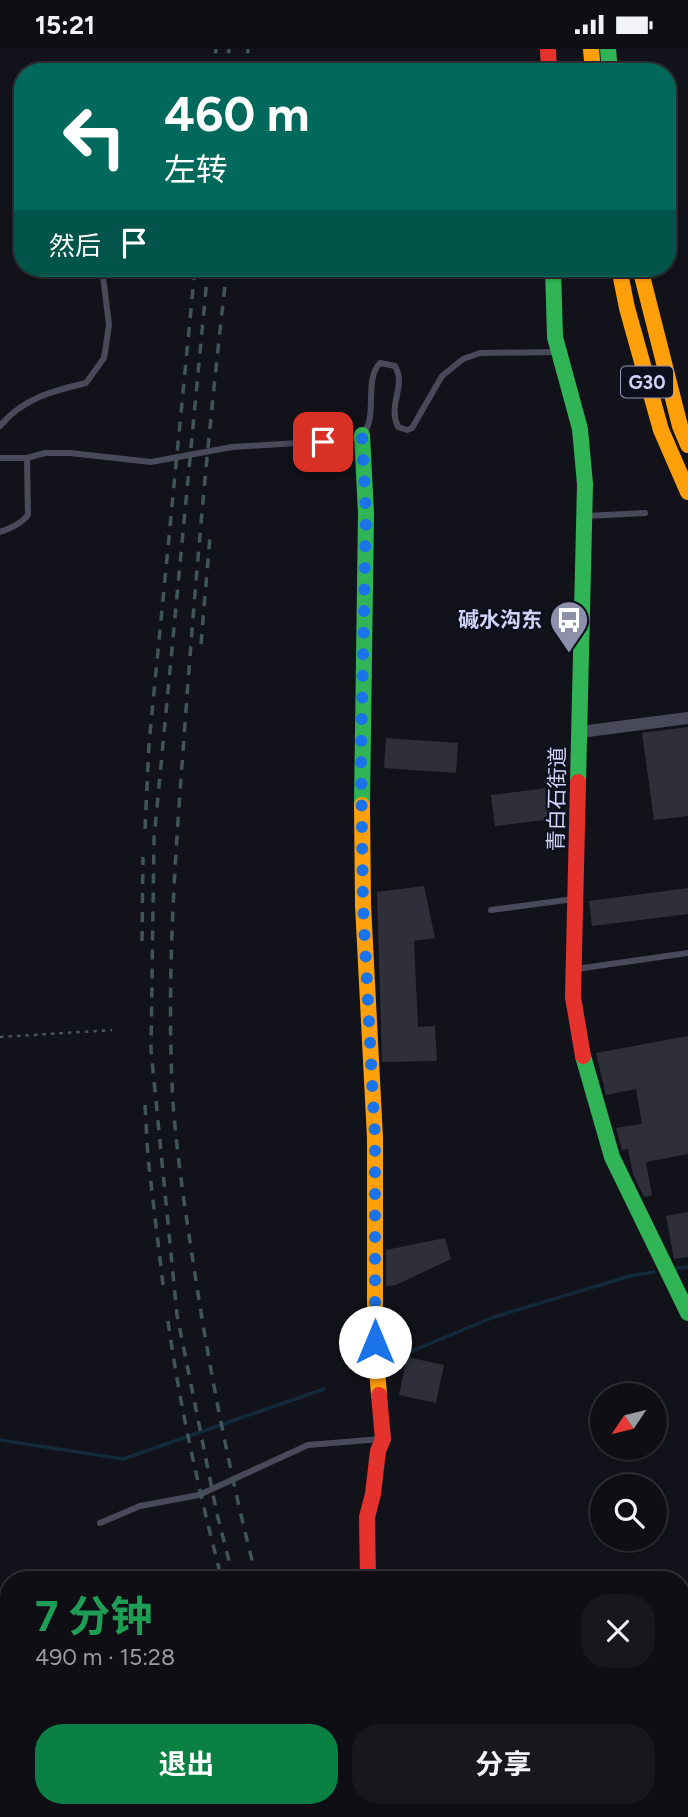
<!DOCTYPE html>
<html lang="zh">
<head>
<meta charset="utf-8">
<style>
	body { margin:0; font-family:Figtree,"Noto Sans SC",sans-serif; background:#17171d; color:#f1f3f6; height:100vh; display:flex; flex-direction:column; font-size:26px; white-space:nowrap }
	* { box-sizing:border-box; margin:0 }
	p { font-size:23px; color:#9b9ca0 }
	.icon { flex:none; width:38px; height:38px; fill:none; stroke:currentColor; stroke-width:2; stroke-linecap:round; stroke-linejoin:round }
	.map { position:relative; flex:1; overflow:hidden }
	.side { position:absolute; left:0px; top:1522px; width:690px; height:247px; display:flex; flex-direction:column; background:#0e0e14; border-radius:28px 28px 0 0; box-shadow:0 2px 5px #0004,0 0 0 2px #2e2e34 }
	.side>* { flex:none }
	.guide { position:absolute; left:14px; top:14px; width:662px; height:214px; border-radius:28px; box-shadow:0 2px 5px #0004,0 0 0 2px #2e2e34; background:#00695c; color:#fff; overflow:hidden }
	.needle { width:46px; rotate:235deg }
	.buttons { position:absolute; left:590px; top:1334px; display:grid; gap:14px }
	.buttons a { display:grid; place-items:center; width:77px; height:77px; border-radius:50%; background:#0e0e14; box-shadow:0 2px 5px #0004,0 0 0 2px #2e2e34; font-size:35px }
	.pin { position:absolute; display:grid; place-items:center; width:60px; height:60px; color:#fff; margin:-30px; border-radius:14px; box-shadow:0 4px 10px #0006 }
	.me { position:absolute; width:77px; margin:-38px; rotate:0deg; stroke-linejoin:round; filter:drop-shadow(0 0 5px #0008) }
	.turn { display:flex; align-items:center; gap:24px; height:147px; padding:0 35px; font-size:32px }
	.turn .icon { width:91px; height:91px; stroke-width:2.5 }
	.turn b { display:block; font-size:49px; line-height:60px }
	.then { display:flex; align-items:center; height:66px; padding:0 35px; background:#0003; gap:14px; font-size:26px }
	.round { display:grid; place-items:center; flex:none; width:74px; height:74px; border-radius:28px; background:#17171d }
	.head { display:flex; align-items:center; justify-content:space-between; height:119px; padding:0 35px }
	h1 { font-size:42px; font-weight:700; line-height:52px; color:#1e9e55 }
	.button { display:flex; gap:14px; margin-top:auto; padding:14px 35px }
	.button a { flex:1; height:80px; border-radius:28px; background:#0b8043; color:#fff; font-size:28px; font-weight:700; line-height:80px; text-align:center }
	.button a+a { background:#17171d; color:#f1f3f6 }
	.status { display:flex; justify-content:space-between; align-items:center; height:49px; padding:0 35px; background:#0e0e14; direction:ltr }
	.status svg { height:19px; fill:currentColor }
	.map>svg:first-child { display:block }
</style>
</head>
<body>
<div class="status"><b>15:21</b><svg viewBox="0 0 49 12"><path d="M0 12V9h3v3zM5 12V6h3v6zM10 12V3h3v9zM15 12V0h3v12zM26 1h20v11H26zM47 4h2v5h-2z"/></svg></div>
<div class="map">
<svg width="688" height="1768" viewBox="0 0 688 1768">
	<rect width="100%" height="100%" fill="#12121a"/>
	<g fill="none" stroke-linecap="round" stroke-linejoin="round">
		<path stroke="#122a39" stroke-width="3.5" d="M677,1219l11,-1
			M395,1309l99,-41 136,-41 24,-4
			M0,1391l123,19 201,-70"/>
	</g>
	<path fill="#2f2f3c" d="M688,678v89l-34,4 -12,-87z
		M386,689l72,5 -2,30 -72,-5z
		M547,739l5,31 -57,7 -4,-31z
		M424,837l11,52 -21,3 4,86 17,-1 2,35 -55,1 -5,-170z
		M688,839v26l-96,12 -3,-25z
		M688,987v118l-42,8 6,33 -8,2 -11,-23 -5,-25 -6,1 -6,-22 26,-4 -6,-35 -30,6 -10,-42z
		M688,1163v45l-14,2 -8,-43z
		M445,1189l6,21 -55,26 -10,1v-36z
		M407,1308l37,8 -8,38 -37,-8z"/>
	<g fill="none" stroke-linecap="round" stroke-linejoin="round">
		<path stroke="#48565c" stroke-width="2.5" stroke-dasharray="3.5 5" stroke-linecap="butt" d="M0,988l112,-7"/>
		<path stroke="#484a59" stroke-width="6" d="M0,377c23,-28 53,-35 86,-43l18,-25 2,-13 3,-20 -7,-57
			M0,409h27l18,-5h25l81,9 81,-15 114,-7c4,-1 12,-3 16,-6 17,-14 1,-54 18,-71l15,3c12,21 -8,37 3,61l9,3 5,-2 30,-52 21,-17 17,-6 77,-1
			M586,467l59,-3
			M0,483c11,-4 21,-8 28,-17l-1,-57
			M491,861l83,-11
			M576,920l112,-16
			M100,1474l40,-17 59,-11 109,-50 73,-6"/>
		<path stroke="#484a59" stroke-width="12" d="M580,683l108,-14
			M429,1760l6,8
			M609,1760l46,8
			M461,1768l28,-8"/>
		<path stroke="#30b455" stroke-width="16" d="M608,0l2,23
			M553,219l2,69 25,92 5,55 -7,298
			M362,756l4,-292 -4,-78
			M583,1007l29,101 76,156"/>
		<path stroke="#ff9f0a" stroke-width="16" d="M591,0l2,23
			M619,219l8,40 34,122 27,62
			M640,219l40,158 8,19
			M362,756l1,100 12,233v204l4,53"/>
		<path stroke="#e5322d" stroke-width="16" d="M548,0l1,23
			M578,733l-5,215 10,59
			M368,1531l-1,-63 6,-23 5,-43 5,-12 -4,-44"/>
		<path stroke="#40545b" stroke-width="3.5" stroke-dasharray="10 9" stroke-linecap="butt" d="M213,23l3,-23
			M226,23l3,-23
			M246,23l2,-23
			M208,219l-54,571 -3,211 26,265 40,199 17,66
			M227,219c-18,156 -32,313 -43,470 -9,120 -18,244 -11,365 4,53 12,106 20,158 16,108 37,214 64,319
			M201,595l9,-108
			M145,780l4,-85 46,-476
			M142,892l1,-84
			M145,1056l3,53 16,135
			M168,1272c12,87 32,174 54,259
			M283,1760l2,8
			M326,1760l2,8"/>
	</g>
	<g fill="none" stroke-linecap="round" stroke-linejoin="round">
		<path stroke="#1a73e8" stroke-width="12" stroke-dasharray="0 21.6" d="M323,393l22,-2 17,-5 4,78 -5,244 2,148 12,233v204"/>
	</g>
	<defs>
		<g id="bus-pin" transform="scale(2.0125)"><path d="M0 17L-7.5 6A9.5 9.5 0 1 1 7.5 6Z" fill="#8e90ab" stroke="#0e0f1d"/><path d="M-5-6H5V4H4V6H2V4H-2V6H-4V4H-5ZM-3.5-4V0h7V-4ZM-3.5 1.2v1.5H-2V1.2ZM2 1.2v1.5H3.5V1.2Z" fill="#fff"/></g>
	</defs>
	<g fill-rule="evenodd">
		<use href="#bus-pin" x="569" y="571"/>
	</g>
	<g text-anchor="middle" stroke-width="5" stroke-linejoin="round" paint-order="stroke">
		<rect fill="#0e0f1d" stroke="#9699b7" stroke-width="2" x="621" y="317.5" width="52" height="31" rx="5"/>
		<g font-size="19" font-weight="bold" fill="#d0d4f9">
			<text x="647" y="340">G30</text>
		</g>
		<g font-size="21" font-weight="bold" fill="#d0d4f9" stroke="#0e0f1d" text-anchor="end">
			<text x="542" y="578">碱水沟东</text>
		</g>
		<g font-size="21" fill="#d0d4f9" stroke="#0e0f1d">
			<text transform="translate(557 750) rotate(-89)" y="7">青白石街道</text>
		</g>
	</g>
</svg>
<div class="buttons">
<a><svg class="needle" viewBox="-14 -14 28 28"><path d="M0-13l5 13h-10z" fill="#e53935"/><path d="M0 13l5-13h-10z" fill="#9b9ca0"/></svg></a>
<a><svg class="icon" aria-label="search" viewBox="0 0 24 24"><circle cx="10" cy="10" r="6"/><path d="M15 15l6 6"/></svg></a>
</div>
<div class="pin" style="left:323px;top:393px;background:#d93025"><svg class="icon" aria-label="arrive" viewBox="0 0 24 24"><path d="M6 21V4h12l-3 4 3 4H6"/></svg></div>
<svg class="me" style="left:375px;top:1293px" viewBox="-20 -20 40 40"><circle r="19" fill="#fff"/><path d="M0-13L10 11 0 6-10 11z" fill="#1a73e8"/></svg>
<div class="guide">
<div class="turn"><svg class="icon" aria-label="left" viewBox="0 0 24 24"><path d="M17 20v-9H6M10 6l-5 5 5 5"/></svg><div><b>460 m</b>左转</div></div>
<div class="then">然后<svg class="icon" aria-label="arrive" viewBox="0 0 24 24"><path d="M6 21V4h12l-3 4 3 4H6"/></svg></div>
</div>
<section class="side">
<div class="head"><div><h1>7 分钟</h1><p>490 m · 15:28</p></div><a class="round"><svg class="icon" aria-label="close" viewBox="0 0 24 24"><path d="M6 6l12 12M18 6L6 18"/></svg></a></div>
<div class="button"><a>退出</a><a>分享</a></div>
</section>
</div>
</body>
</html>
